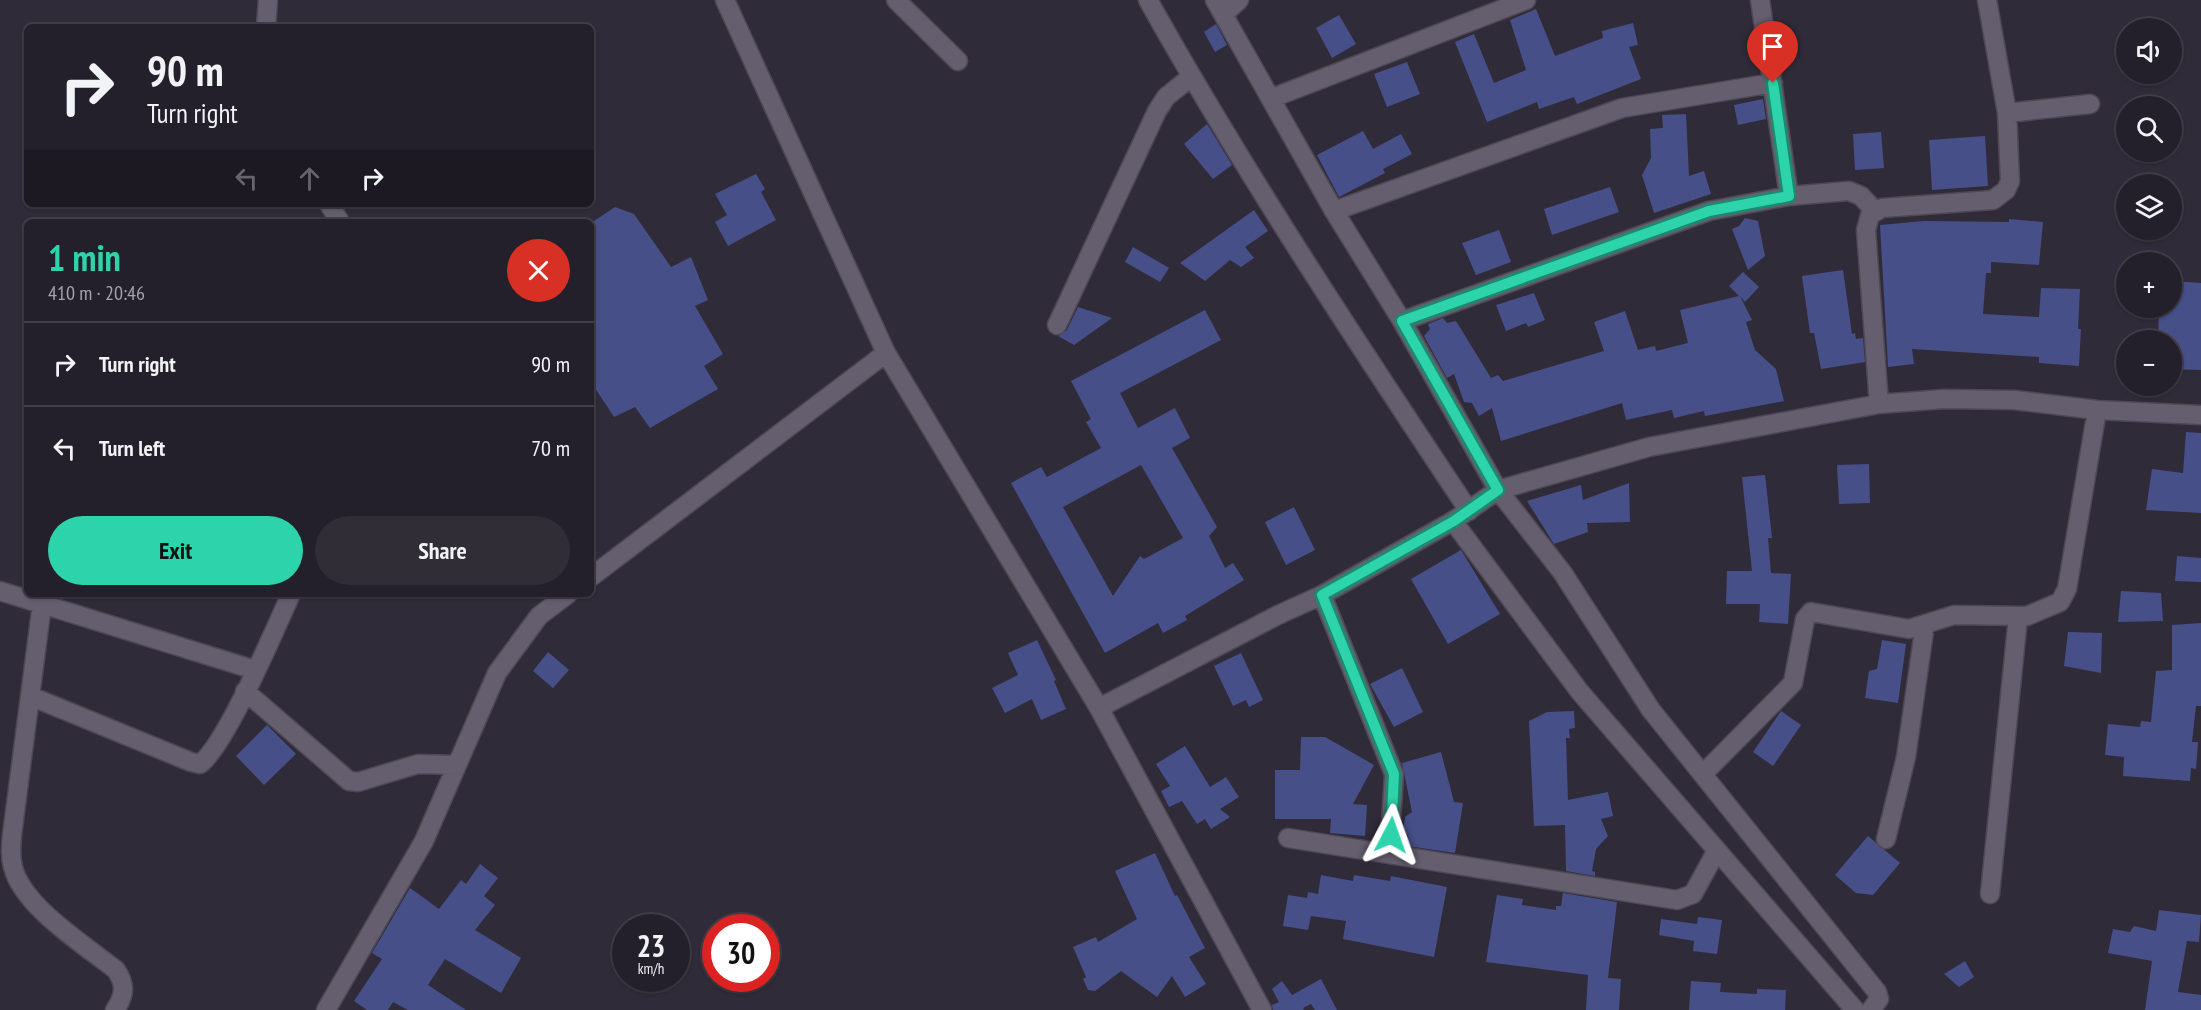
<!DOCTYPE html>
<html lang="en">
<head>
<meta charset="utf-8">
<style>
	body { margin:0; font-family:"PT Sans Narrow",sans-serif; background:#302d37; color:#f1f3f6; height:100vh; display:flex; flex-direction:column; font-size:22px; white-space:nowrap }
	* { box-sizing:border-box; margin:0 }
	p { font-size:20px; color:#a3a3a9 }
	.icon { flex:none; width:33px; height:33px; fill:none; stroke:currentColor; stroke-width:2; stroke-linecap:round; stroke-linejoin:round }
	.map { position:relative; flex:1; overflow:hidden }
	.drawer { position:absolute; left:24px; top:219px; width:570px; height:378px; display:flex; flex-direction:column; background:#24202b; border-radius:9px; box-shadow:0 2px 4px #0004,0 0 0 2px #413e47 }
	.drawer>* { flex:none }
	.hud { position:absolute; left:24px; top:24px; width:570px; height:183px; border-radius:9px; box-shadow:0 2px 4px #0004,0 0 0 2px #413e47; background:#24202b; color:#f1f3f6; overflow:hidden }
	.fabs { position:absolute; left:2116px; top:18px; display:grid; gap:12px }
	.fabs a { display:grid; place-items:center; width:66px; height:66px; border-radius:50%; background:#24202b; box-shadow:0 2px 4px #0004,0 0 0 2px #413e47; font-size:30px }
	.speed { position:absolute; left:612px; top:914px; display:flex; gap:12px; font-size:30px; font-weight:700; text-align:center }
	.speed>* { display:grid; place-content:center; width:78px; height:78px; border-radius:50%; background:#24202b; box-shadow:0 2px 4px #0004,0 0 0 2px #413e47; line-height:1 }
	.speed small { font-size:15px; font-weight:400 }
	.speed .limit { border:9px solid #d22; background:#fff; color:#111 }
	.pin { position:absolute; display:grid; place-items:center; width:51px; height:51px; color:#fff; margin:-62px -26px; border-radius:50% 50% 50% 0; rotate:-45deg; box-shadow:0 0 6px #0007 }
	.pin .icon { rotate:45deg }
	.me { position:absolute; width:66px; margin:-33px; rotate:4deg; stroke-linejoin:round; filter:drop-shadow(0 0 4px #0008) }
	.turn { display:flex; align-items:center; gap:21px; height:126px; padding:0 24px; font-size:27px }
	.turn .icon { width:78px; height:78px; stroke-width:2.5 }
	.turn b { display:block; font-size:42px; line-height:51px }
	.lanes { display:flex; align-items:center; height:57px; padding:0 24px; background:#0003; justify-content:center; gap:30px; direction:ltr }
	.lanes .off { opacity:.35 }
	.round { display:grid; place-items:center; flex:none; width:63px; height:63px; border-radius:32px; background:#302d37 }
	.overview { display:flex; align-items:center; justify-content:space-between; height:102px; padding:0 24px }
	h1 { font-size:36px; font-weight:800; line-height:45px; color:#2dd4ab }
	.primary-button { display:flex; gap:12px; margin-top:auto; padding:12px 24px }
	.primary-button a { flex:1; height:69px; border-radius:36px; background:#2dd4ab; color:#111; font-size:24px; font-weight:800; line-height:69px; text-align:center }
	.primary-button a+a { background:#302d37; color:#f1f3f6 }
	ul { padding:0; list-style:none }
	li { display:flex; align-items:center; gap:18px; height:84px; padding:0 24px; border-top:2px solid #413e47 }
	li div { flex:1 }
	li b { display:block; font-size:22px }
	li em { font-style:normal }
	.map>svg:first-child { display:block }
</style>
</head>
<body>
<div class="map">
<svg width="2201" height="1010" viewBox="0 0 2201 1010">
	<rect width="100%" height="100%" fill="#302b39"/>
	<path fill="#474f89" fill-rule="evenodd" d="M1536,9l19,47 48,-18 -1,-7 31,-8 5,22 -9,2 12,32 -64,25 -3,-7 -35,12 -2,-7 -50,20 -32,-80 19,-8 20,49 32,-13 -16,-50z
		M1339,15l17,29 -24,14 -16,-30z
		M1216,24l11,21 -12,7 -11,-20z
		M1407,62l13,32 -33,13 -13,-33z
		M1763,99l3,20 -28,6 -4,-20z
		M1686,114l3,62 15,-5 7,23 -57,19 -12,-38 9,-17 -1,-29 13,-1 -1,-13z
		M1207,124l25,41 -19,14 -29,-35z
		M1363,131l10,18 28,-15 11,20 -29,15 2,4 -46,24 -22,-42z
		M1881,132l3,36 -29,2 -2,-36z
		M1985,136l3,50 -56,4 -3,-50z
		M756,174l9,15 -4,3 15,28 -48,26 -13,-24 12,-7 -12,-21z
		M1610,187l9,25 -67,23 -8,-26z
		M615,207l19,7 37,53 20,-10 17,43 -13,6 28,48 -19,12 14,23 -68,39 -15,-21 -21,10 -23,-35v-159z
		M1254,210l14,21 -23,16 9,11 -13,9 -11,-7 -25,21 -25,-18z
		M1745,218l13,3 7,35 -17,14 -16,-41 7,-3z
		M2009,219l34,3 -4,43 -48,-3v11h-5l-3,41 56,3 2,-29 39,1 -2,40h3l-2,37 -40,-3v-6l-127,-8 2,15 -26,3 -8,-142 44,-4 85,1z
		M1499,230l12,32 -35,13 -14,-32z
		M1133,247l36,21 -9,14 -35,-20z
		M1843,270l9,64 3,-1 1,6 7,-1 2,24 -44,7 -7,-36h-4l-8,-57z
		M1743,272l16,15 -14,15 -5,-6 12,24 -6,2 9,28 21,19 8,32 -79,15 -1,-5 -30,7 -2,-8 -46,10 -4,-17 -121,38 -9,-33 -13,8 -7,-13 -8,-1 -10,-28 -7,4 -23,-42 6,-7 -2,-5 15,-6 4,5 9,-2 35,57 7,-3 5,6 101,-30 -10,-29 31,-11 13,39 17,-4 1,5 32,-8 -8,-33 59,-14 -10,-10z
		M2172,281l29,2v87l-29,-1v-29h-14l1,-32h13z
		M1534,293l11,27 -17,7 -2,-4 -20,8 -10,-26z
		M1078,307l34,11 -38,27 -16,-9 9,-6z
		M1205,310l16,30 -101,53 18,35 37,-20 15,30 -18,10 45,79 -8,9 16,32 8,-5 11,17 -59,36 2,4 -24,13 -5,-10 -53,30 -94,-170 30,-16 6,10 54,-29 -15,-26 5,-3 -20,-38zM1141,465l42,73 -39,21 -4,-3 -27,40 -50,-89z
		M2186,432l15,1v80l-55,-3 6,-41 31,4z
		M1869,464l1,39 -31,1 -2,-39z
		M1765,475l7,63h-4l3,35 20,1 -3,50 -29,-2 1,-18h-34l1,-33h25l-10,-94z
		M1629,483l1,39 -43,1 1,9 -34,12 -27,-43 54,-16 2,15z
		M1294,507l21,43 -29,15 -21,-43z
		M1461,550l39,64 -52,30 -37,-65z
		M2177,556l24,2v24l-26,-1z
		M2121,591l40,2 2,28 -45,1z
		M2201,623v83h-5l-4,36h6l-2,27 -5,-1 -1,13 -67,-5 1,-19 -19,-2 3,-31 32,3 1,-6 10,1 5,-51 16,-1v-45z
		M2068,632l34,1 -1,40 -37,-7z
		M1037,640l19,40 -2,1 12,28 -25,11 -9,-21 -27,14 -13,-25 26,-13 -10,-22z
		M1882,640l24,4 -8,59 -33,-5 4,-27 8,-2z
		M548,652l21,18 -16,18 -20,-17z
		M1241,653l22,47 -14,7 -3,-7 -13,6 -19,-40z
		M1402,668l21,44 -29,15 -24,-43z
		M1574,711l1,17 -6,1 1,9h-4l2,62 40,-8 5,24 -12,3 7,17 -12,13 -4,22 3,1v4l-29,-5 -1,-46 -31,1 -5,-105 18,-9z
		M1781,711l20,14 -28,41 -20,-14z
		M267,725l29,29 -32,31 -28,-29z
		M1301,737h24l49,28 -21,39 14,1 -2,31 -35,-3 1,-14h-56v-49h25z
		M1185,746l25,41 16,-10 13,20 -19,12 10,8 -19,12 -6,-10 -8,5 -15,-23 -13,6 -8,-16 9,-5 -14,-22z
		M1441,752l13,50 9,1 -8,50 -54,-8 4,-28 7,-5 -10,-49z
		M1868,836l32,27 -27,32 -17,-2 -21,-18z
		M1155,853l20,43 2,-1 28,53 -16,9 17,27 -21,13 -13,-21 -15,21 -36,-26 -26,20 -7,-1 -5,-11 3,-2 -13,-30 23,-10 2,5 39,-23 -22,-48z
		M480,864l18,14 -14,18 11,9 -20,25 46,28 -20,35 -56,-34 -17,26 38,25h-58l-15,-8 -5,8h-21l-13,-9 28,-42 -10,-6 38,-65 29,21 22,-29 5,4z
		M1321,875l32,6 1,-6 36,6 1,-5 56,11 -13,70 -91,-18 3,-18 -35,-5 -3,14 -25,-4 5,-31 19,3 1,-6 10,2z
		M1563,893l54,9 -9,76 13,1 -2,31h-33l2,-35 -102,-13 11,-67 26,4 -1,6 34,5v-4h5z
		M2159,910l42,5 -2,27 -12,-1 -9,51 23,3v15h-56l7,-49 -44,-8 5,-24 17,3 4,-6 22,5z
		M1698,917l24,3 -5,34 -24,-3 1,-10 -35,-6 2,-16 36,5z
		M1965,961l9,16 -15,10 -15,-13z
		M1321,979l16,31h-22l-4,-6 -8,4 1,2h-31l-1,-5 7,-3 -7,-13 10,-8 10,14z
		M1691,981l30,2 -1,9 37,2v-5l29,1 -1,20h-96z"/>
	<g fill="none" stroke-linecap="round" stroke-linejoin="round">
		<g stroke="#4d4854" stroke-width="21">
			<path id="minor" d="M725,0l161,353 213,355 163,302
				M896,0l62,61
				M1148,0c98,175 210,344 321,511
				M1215,0l119,211 68,110 96,169 64,82 89,138 226,282 2,7 -8,11
				M1760,0l29,196
				M1224,14l15,-14
				M266,27l2,-27
				M1272,98l254,-98
				M2007,113l83,-9
				M329,204l11,18
				M1334,211l288,-103 151,-25
				M1402,321l307,-110 80,-15 60,-5 12,5 14,15
				M1057,325l100,-214 9,-14 25,-20
				M1879,404l-13,-174 4,-15 12,-7 111,-8 13,-10 4,-9 -3,-68 -20,-113
				M1453,521l127,171 275,318
				M591,577l295,-224
				M0,591l255,79
				M1322,595l72,179 -5,80
				M42,604l-30,231c-1,11 -2,21 1,32 9,39 73,79 103,103 10,15 9,25 -1,40
				M245,691l104,90 9,1 60,-18 38,1
				M30,696l161,66 9,2c26,-19 75,-135 91,-170
				M1099,708l179,-93 44,-20 131,-74 45,-31 151,-43 230,-43 65,-5 70,1 83,10 104,5
				M1704,773l89,-90 12,-64 6,-7 98,17 45,-14 73,1 33,-14 7,-13 30,-179
				M1288,838l389,62 16,-6 23,-42
				M1886,839l20,-82 19,-133
				M1990,894l28,-277
				M326,1010l98,-169 73,-168 42,-57 29,-22"/>
		</g>
		<use href="#minor" stroke="#645e6e" stroke-width="18"/>
	</g>
	<g fill="none" stroke-linecap="round" stroke-linejoin="round">
		<g stroke="#1d8a6f" stroke-width="15">
			<path id="route" d="M1391,835l3,-61 -72,-179 132,-74 44,-31 -96,-169 307,-110 80,-15 -16,-113"/>
		</g>
		<use href="#route" stroke="#2dd4ab" stroke-width="10"/>
	</g>
</svg>
<div class="fabs">
<a><svg class="icon" aria-label="sound" viewBox="0 0 24 24"><path d="M4 9h4l5-4v14l-5-4H4zM17 9q2 3 0 6"/></svg></a>
<a><svg class="icon" aria-label="search" viewBox="0 0 24 24"><circle cx="10" cy="10" r="6"/><path d="M15 15l6 6"/></svg></a>
<a><svg class="icon" aria-label="layers" viewBox="0 0 24 24"><path d="M12 4l9 5-9 5-9-5zM3 14l9 5 9-5"/></svg></a>
<a>+</a>
<a>−</a>
</div>
<div class="speed"><div>23<small>km/h</small></div><div class="limit">30</div></div>
<div class="pin" style="left:1773px;top:83px;background:#d93025"><svg class="icon" aria-label="arrive" viewBox="0 0 24 24"><path d="M6 21V4h12l-3 4 3 4H6"/></svg></div>
<svg class="me" style="left:1391px;top:835px" viewBox="-20 -20 40 40"><path d="M0-17L14 15 0 8-14 15z" fill="#2dd4ab" stroke="#fff" stroke-width="4"/></svg>
<div class="hud">
<div class="turn"><svg class="icon" aria-label="right" viewBox="0 0 24 24"><path d="M7 20v-9h11M14 6l5 5-5 5"/></svg><div><b>90 m</b>Turn right</div></div>
<div class="lanes"><svg class="icon off" aria-label="left" viewBox="0 0 24 24"><path d="M17 20v-9H6M10 6l-5 5 5 5"/></svg><svg class="icon off" aria-label="ahead" viewBox="0 0 24 24"><path d="M12 20V5M6 11l6-6 6 6"/></svg><svg class="icon" aria-label="right" viewBox="0 0 24 24"><path d="M7 20v-9h11M14 6l5 5-5 5"/></svg></div>
</div>
<section class="drawer">
<div class="overview"><div><h1>1 min</h1><p>410 m · 20:46</p></div><a class="round" style="background:#d93025;color:#fff"><svg class="icon" aria-label="close" viewBox="0 0 24 24"><path d="M6 6l12 12M18 6L6 18"/></svg></a></div>
<ul>
<li><svg class="icon" aria-label="right" viewBox="0 0 24 24"><path d="M7 20v-9h11M14 6l5 5-5 5"/></svg><div><b>Turn right</b></div><em>90 m</em></li>
<li><svg class="icon" aria-label="left" viewBox="0 0 24 24"><path d="M17 20v-9H6M10 6l-5 5 5 5"/></svg><div><b>Turn left</b></div><em>70 m</em></li>
</ul>
<div class="primary-button"><a>Exit</a><a>Share</a></div>
</section>
</div>
</body>
</html>
